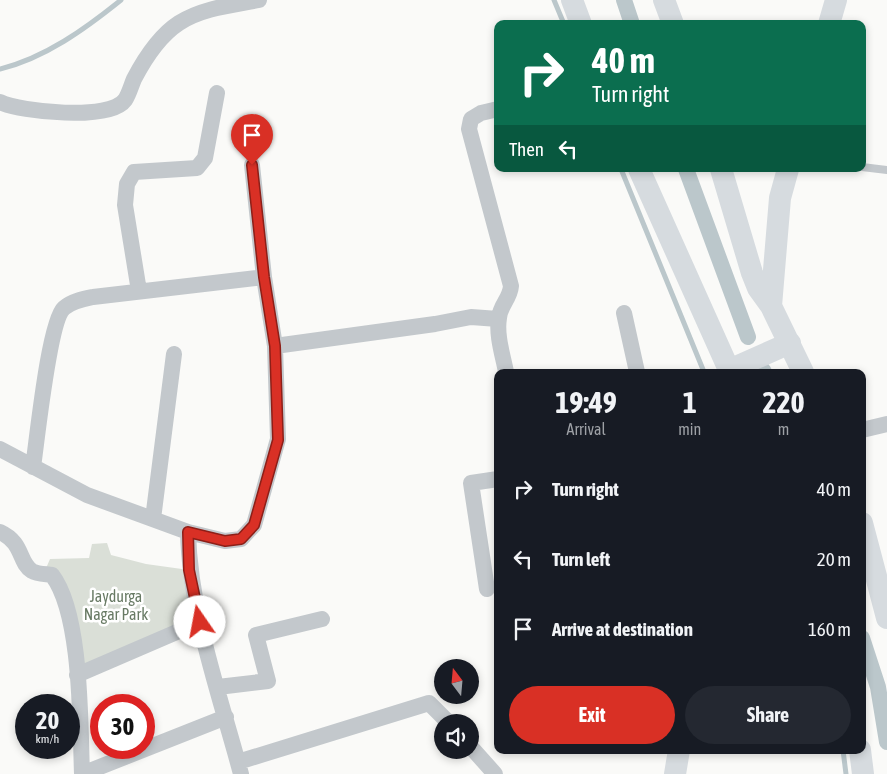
<!DOCTYPE html>
<html lang="en">
<head>
<meta charset="utf-8">
<style>
	body { margin:0; font-family:"Asap Condensed",sans-serif; background:#242831; color:#f1f3f6; height:100vh; display:flex; flex-direction:column; font-size:19px; white-space:nowrap }
	* { box-sizing:border-box; margin:0 }
	p { font-size:16px; color:#9ea1a6 }
	.icon { flex:none; width:28px; height:28px; fill:none; stroke:currentColor; stroke-width:2; stroke-linecap:round; stroke-linejoin:round }
	.map { position:relative; flex:1; overflow:hidden }
	.sheet { position:absolute; left:494px; top:369px; width:372px; height:385px; display:flex; flex-direction:column; background:#171b24; border-radius:10px; box-shadow:0 2px 8px #0003 }
	.sheet>* { flex:none }
	.top-card { position:absolute; left:494px; top:20px; width:372px; height:152px; border-radius:10px; box-shadow:0 2px 8px #0003; background:#0b6e4f; color:#fff; overflow:hidden }
	.needle { width:32px; rotate:344deg }
	.fabs { position:absolute; left:434px; top:659px; display:grid; gap:10px }
	.fabs a { display:grid; place-items:center; width:45px; height:45px; border-radius:50%; background:#171b24; box-shadow:0 2px 8px #0003; font-size:25px }
	.speed { position:absolute; left:15px; top:694px; display:flex; gap:10px; font-size:25px; font-weight:700; text-align:center }
	.speed>* { display:grid; place-content:center; width:65px; height:65px; border-radius:50%; background:#171b24; box-shadow:0 2px 8px #0003; line-height:1 }
	.speed small { font-size:12px; font-weight:400 }
	.speed .limit { border:8px solid #d22; background:#fff; color:#111 }
	.pin { position:absolute; display:grid; place-items:center; width:42px; height:42px; color:#fff; margin:-51px -21px; border-radius:50% 50% 50% 0; rotate:-45deg; box-shadow:0 0 5px #0007 }
	.pin .icon { rotate:45deg }
	.me { position:absolute; width:55px; margin:-28px; rotate:348deg; stroke-linejoin:round; filter:drop-shadow(0 0 4px #0008) }
	.turn { display:flex; align-items:center; gap:18px; height:105px; padding:0 15px; font-size:22px }
	.turn .icon { width:65px; height:65px; stroke-width:2.5 }
	.turn b { display:block; font-size:35px; line-height:42px }
	.then { display:flex; align-items:center; height:48px; padding:0 15px; background:#0003; gap:10px; font-size:19px }
	.eta { display:flex; justify-content:space-evenly; align-items:center; height:85px; text-align:center }
	.eta b { font-size:30px; font-weight:700; line-height:35px }
	.action { display:flex; gap:10px; margin-top:auto; padding:10px 15px }
	.action a { flex:1; height:58px; border-radius:30px; background:#d93025; color:#fff; font-size:20px; font-weight:700; line-height:58px; text-align:center }
	.action a+a { background:#242831; color:#f1f3f6 }
	ul { padding:0; list-style:none }
	li { display:flex; align-items:center; gap:15px; height:70px; padding:0 15px }
	li div { flex:1 }
	li b { display:block; font-size:19px }
	li em { font-style:normal }
	.map>svg:first-child { display:block }
</style>
</head>
<body>
<div class="map">
<svg width="887" height="774" viewBox="0 0 887 774">
	<rect width="100%" height="100%" fill="#fafaf8"/>
	<path fill="#dadfd7" d="M107,543l4,12 35,9 43,6 11,52 -123,53 -5,-46 -28,-56 6,-14 39,-1 3,-14z"/>
	<g fill="none" stroke-linecap="round" stroke-linejoin="round">
		<path stroke="#bbc7cb" stroke-width="5" d="M554,0l10,24
			M0,69c45,-11 85,-40 121,-69
			M621,169l83,203
			M843,750l3,24"/>
		<path stroke="#bbc7cb" stroke-width="16" d="M624,0l8,24
			M686,169l62,168
			M763,370l1,2
			M862,638l16,49 9,55"/>
		<path stroke="#c3c8cc" stroke-width="8" d="M862,167l25,3"/>
		<path stroke="#c3c8cc" stroke-width="16" d="M0,102c21,10 110,19 125,-2 4,-6 6,-14 9,-21 11,-21 25,-43 45,-56 23,-15 54,-18 80,-23
			M498,109l-17,4 -10,6 -2,10 42,157c-1,13 -11,19 -12,32 -3,17 4,38 7,54
			M139,291l-14,-86 2,-21 7,-12 63,-4 8,-10 12,-65
			M624,313l13,59
			M275,346l160,-22 36,-7 27,2
			M862,430l25,-6
			M0,449l87,46 101,37c2,82 32,163 53,242
			M33,467c4,-26 16,-146 31,-159 8,-7 19,-9 29,-11l171,-20
			M153,519l21,-165
			M0,532c24,11 18,30 32,39 5,3 14,3 20,4 30,39 28,149 30,199
			M188,532l37,9 16,-2 13,-14 24,-86 -3,-93 -11,-69 -12,-112
			M487,589l-16,-106 27,-4
			M77,675l123,-53
			M218,687l50,-6 -12,-46 66,-16
			M470,746l25,28
			M238,762l191,-59 19,19
			M82,774l144,-57"/>
		<path stroke="#d6dbdf" stroke-width="22" d="M572,0l9,24
			M664,0l9,24
			M829,24l7,-24
			M639,169l91,203
			M721,169l31,104 6,15 13,18 32,66
			M771,306l9,-108 8,-29
			M729,370l61,-27
			M862,523l25,95
			M860,750l3,24
			M675,774l4,-24"/>
	</g>
	<g fill="none" stroke-linecap="round" stroke-linejoin="round">
		<g stroke="#8d1f18" stroke-width="12">
			<path id="route" d="M200,622l-11,-52 -1,-38 37,9 16,-2 13,-14 24,-85 -3,-94 -11,-69 -12,-112"/>
		</g>
		<use href="#route" stroke="#d93025" stroke-width="9"/>
	</g>
	<g text-anchor="middle" stroke-width="5" stroke-linejoin="round" paint-order="stroke">
		<g font-size="16" fill="#687a64" stroke="#fff">
			<text x="116" y="602">Jaydurga<tspan x="116" dy="18">Nagar Park</tspan></text>
		</g>
	</g>
</svg>
<div class="fabs">
<a><svg class="needle" viewBox="-14 -14 28 28"><path d="M0-13l5 13h-10z" fill="#e53935"/><path d="M0 13l5-13h-10z" fill="#9ea1a6"/></svg></a>
<a><svg class="icon" aria-label="sound" viewBox="0 0 24 24"><path d="M4 9h4l5-4v14l-5-4H4zM17 9q2 3 0 6"/></svg></a>
</div>
<div class="speed"><div>20<small>km/h</small></div><div class="limit">30</div></div>
<div class="pin" style="left:252px;top:165px;background:#d93025"><svg class="icon" aria-label="arrive" viewBox="0 0 24 24"><path d="M6 21V4h12l-3 4 3 4H6"/></svg></div>
<svg class="me" style="left:200px;top:622px" viewBox="-20 -20 40 40"><circle r="19" fill="#fff"/><path d="M0-13L10 11 0 6-10 11z" fill="#d93025"/></svg>
<div class="top-card">
<div class="turn"><svg class="icon" aria-label="right" viewBox="0 0 24 24"><path d="M7 20v-9h11M14 6l5 5-5 5"/></svg><div><b>40 m</b>Turn right</div></div>
<div class="then">Then<svg class="icon" aria-label="left" viewBox="0 0 24 24"><path d="M17 20v-9H6M10 6l-5 5 5 5"/></svg></div>
</div>
<section class="sheet">
<div class="eta">
<div><b>19:49</b><p>Arrival</p></div>
<div><b>1</b><p>min</p></div>
<div><b>220</b><p>m</p></div>
</div>
<ul>
<li><svg class="icon" aria-label="right" viewBox="0 0 24 24"><path d="M7 20v-9h11M14 6l5 5-5 5"/></svg><div><b>Turn right</b></div><em>40 m</em></li>
<li><svg class="icon" aria-label="left" viewBox="0 0 24 24"><path d="M17 20v-9H6M10 6l-5 5 5 5"/></svg><div><b>Turn left</b></div><em>20 m</em></li>
<li><svg class="icon" aria-label="arrive" viewBox="0 0 24 24"><path d="M6 21V4h12l-3 4 3 4H6"/></svg><div><b>Arrive at destination</b></div><em>160 m</em></li>
</ul>
<div class="action"><a>Exit</a><a>Share</a></div>
</section>
</div>
</body>
</html>
